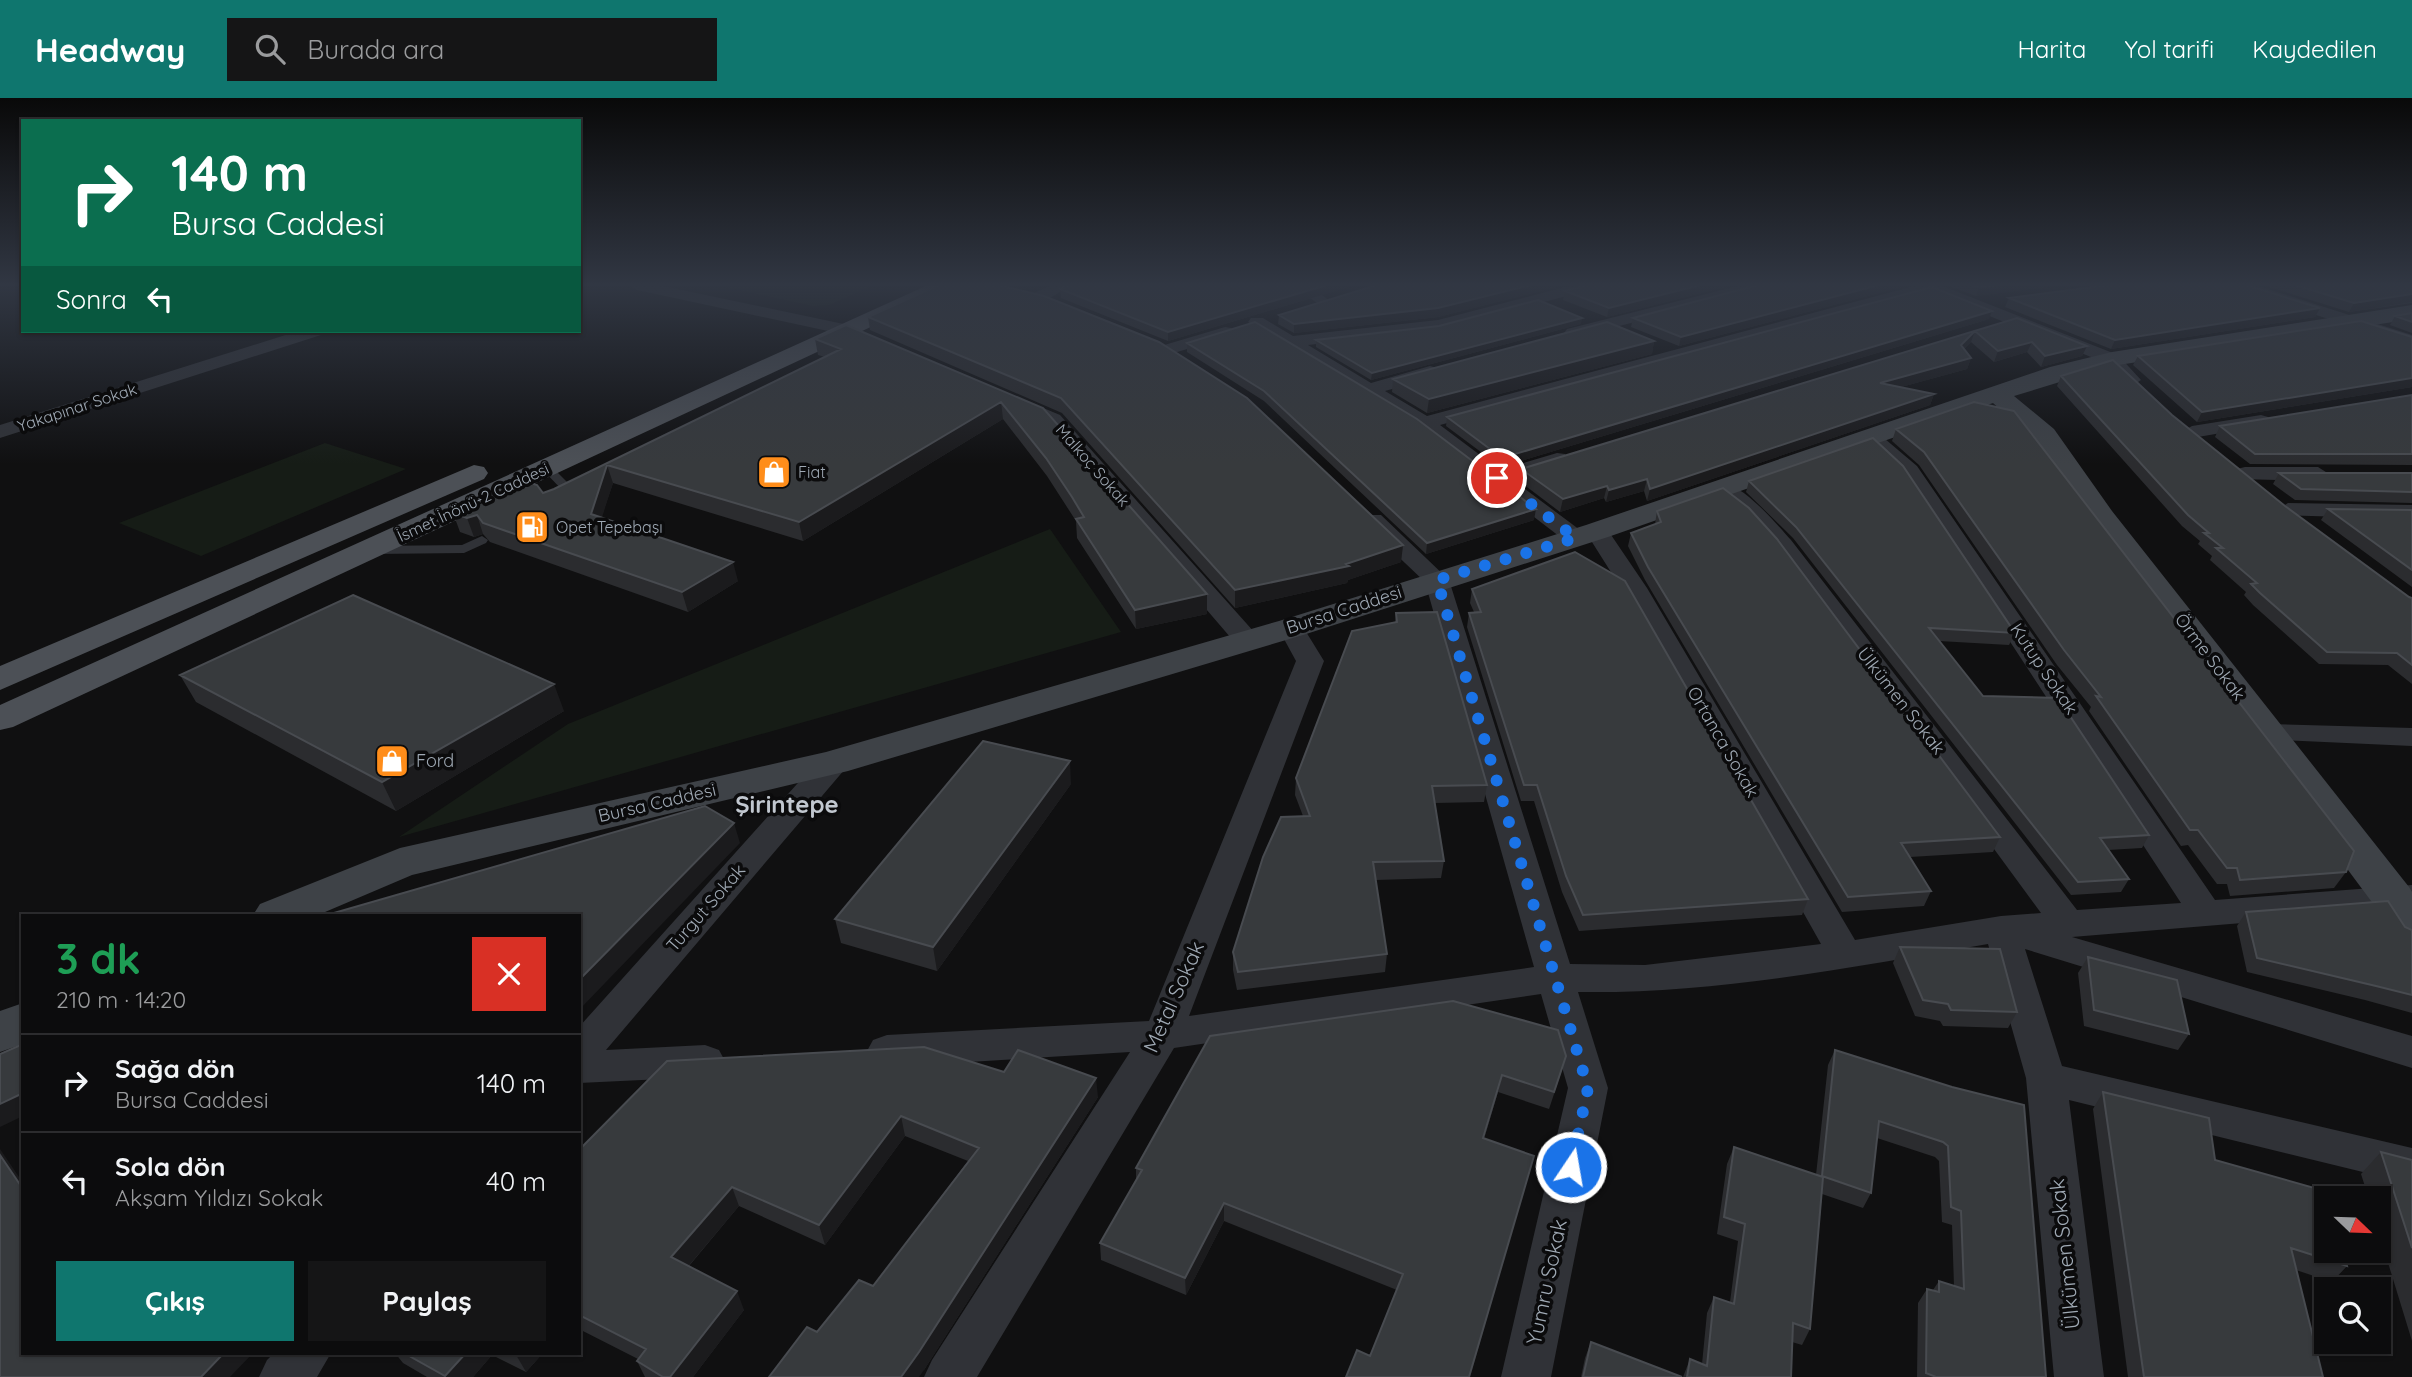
<!DOCTYPE html>
<html lang="tr">
<head>
<meta charset="utf-8">
<style>
	body { margin:0; font-family:Quicksand,sans-serif; background:#151516; color:#f1f3f6; height:100vh; display:flex; flex-direction:column; font-size:26px; white-space:nowrap }
	* { box-sizing:border-box; margin:0 }
	p { font-size:23px; color:#9a9b9d }
	.icon { flex:none; width:38px; height:38px; fill:none; stroke:currentColor; stroke-width:2; stroke-linecap:round; stroke-linejoin:round }
	.map { position:relative; flex:1; overflow:hidden }
	.details { position:absolute; left:21px; top:816px; width:560px; height:441px; display:flex; flex-direction:column; background:#0c0c0d; border-radius:0px; box-shadow:0 2px 5px #0004,0 0 0 2px #2c2c2e }
	.details>* { flex:none }
	.hud { position:absolute; left:21px; top:21px; width:560px; height:214px; border-radius:0px; box-shadow:0 2px 5px #0004,0 0 0 2px #2c2c2e; background:#0b6e4f; color:#fff; overflow:hidden }
	.needle { width:46px; rotate:113deg }
	.buttons { position:absolute; left:2314px; top:1088px; display:grid; gap:14px }
	.buttons a { display:grid; place-items:center; width:77px; height:77px; border-radius:0px; background:#0c0c0d; box-shadow:0 2px 5px #0004,0 0 0 2px #2c2c2e; font-size:35px }
	.pin { position:absolute; display:grid; place-items:center; width:60px; height:60px; color:#fff; margin:-30px; border:4px solid #fff; border-radius:50%; box-shadow:0 2px 7px #0007 }
	.me { position:absolute; width:77px; margin:-38px; rotate:12deg; stroke-linejoin:round; filter:drop-shadow(0 0 5px #0008) }
	.turn { display:flex; align-items:center; gap:24px; height:147px; padding:0 35px; font-size:32px }
	.turn .icon { width:91px; height:91px; stroke-width:2.5 }
	.turn b { display:block; font-size:49px; line-height:60px }
	.then { display:flex; align-items:center; height:66px; padding:0 35px; background:#0003; gap:14px; font-size:26px }
	.round { display:grid; place-items:center; flex:none; width:74px; height:74px; border-radius:0px; background:#151516 }
	.headline { display:flex; align-items:center; justify-content:space-between; height:119px; padding:0 35px }
	h1 { font-size:42px; font-weight:800; line-height:52px; color:#1e9e55 }
	.button { display:flex; gap:14px; margin-top:auto; padding:14px 35px }
	.button a { flex:1; height:80px; border-radius:0px; background:#0f766e; color:#fff; font-size:28px; font-weight:800; line-height:80px; text-align:center }
	.button a+a { background:#151516; color:#f1f3f6 }
	ul { padding:0; list-style:none }
	li { display:flex; align-items:center; gap:21px; height:98px; padding:0 35px; border-top:2px solid #2c2c2e }
	li div { flex:1 }
	li b { display:block; font-size:26px }
	li em { font-style:normal }
	header { display:flex; align-items:center; gap:42px; box-sizing:border-box; height:98px; padding:0 35px; background:#0f766e; color:#fff }
	header strong { font-size:33px }
	nav { display:flex; gap:38px; margin-inline-start:auto; font-size:24px }
	.search { width:490px; height:63px; background:#151516; display:flex; align-items:center; gap:18px; box-sizing:border-box; padding:0 24px; border-radius:0px; color:#9a9b9d; font-size:26px }
	.map>svg:first-child { display:block }
</style>
</head>
<body>
<header>
<strong>Headway</strong>
<div class="search"><svg class="icon" aria-label="search" viewBox="0 0 24 24"><circle cx="10" cy="10" r="6"/><path d="M15 15l6 6"/></svg>Burada ara</div>
<nav><a>Harita</a><a>Yol tarifi</a><a>Kaydedilen</a></nav>
</header>
<div class="map">
<svg width="2412" height="1279" viewBox="0 0 2412 1279">
	<rect width="100%" height="100%" fill="#101011"/>
	<path fill="#161c16" d="M716,187h158l-45,20 -16,1z
		M325,345l81,26 -205,87 -82,-33z
		M1050,431l71,103 -722,205 169,-113z"/>
	<g fill="none" stroke-linecap="round" stroke-linejoin="round">
		<path fill="#303237" fill-rule="evenodd" d="M547,367l4,1 25,25v6l-6,4h-8l-2,-3 5,-5 -24,-25z
			M482,438l6,4 -2,3 -22,10 -90,1 -6,-4 6,-4 88,-1z"/>
		<path fill="#303237" fill-rule="evenodd" d="M629,187h29l195,41 27,14 -9,5 -29,-11 -205,-44z
			M1051,187h20l-29,18h-12v-8z
			M1291,187h18l22,17 -8,5z
			M1573,187h26l-2,3 -159,42 -130,15 63,38 59,-17 7,2 2,4 -2,4 -52,15 42,25 491,-131h22l178,70 23,25 -9,6 -7,-2 -19,-21 -176,-71 -490,133 60,45 57,-17 8,1 3,5 -3,5 -52,16 71,53 4,5 -4,5h-16l-151,-116 -169,-105 3,-4h12l30,18 145,-16z
			M1742,187h26l-2,3 -193,50 -9,-5 3,-4z
			M2231,187h24l157,50v11l-179,-58z
			M1225,229l6,1 3,4 -3,4 -64,19 -9,-5 3,-4z
			M298,233h26l-3,4 -321,103v-13z
			M1017,299l43,18 195,218 4,6 -4,6h-18l-191,-222 -36,-16 -3,-4z
			M2261,317l7,2 3,4 -3,4 -76,13 -10,-6 10,-6z
			M1871,333l7,2 39,33 298,434 197,-15v24l-340,28 340,99v32l-387,-119 37,117 350,82v36l-343,-84 35,277h-50l-28,-299 -38,-134c-135,23 -273,50 -410,48l30,96 -57,289h-50l67,-289 -27,-94 -367,54 -197,329h-53l8,-17 198,-308 -243,15 -14,-5 -6,-11 6,-11 14,-5 262,-14 147,-360 -18,-33 4,-6h18l24,39 -135,355 345,-49 -109,-385 -60,-57 -4,-5 4,-5h16l68,65 121,384 75,1 176,-21 -200,-356 -36,-57 4,-5h16l42,62 208,352 146,-24 40,-3 -266,-363 -28,-31 -33,-26 -3,-5 3,-5c25,-6 61,40 77,57l286,370 104,-7 -280,-428 -40,-38z
			M2245,369h73l11,7 -11,7 -81,-2 -3,-5 3,-5z
			M2288,405l124,2v14l-132,-4 -3,-5z
			M2266,626l146,4v18l-156,-7 -5,-6 5,-6z
			M834,655l11,2 4,7 -4,7 -239,281 99,-5 14,5 6,11 -6,11 -14,5 -126,6v-56l244,-272z
			M274,1255h57l-14,24h-58l8,-17z"/>
		<path fill="#3e4247" fill-rule="evenodd" d="M2412,207v14l-300,47 -98,30 40,33 58,82 297,376 3,5v52l-16,-4 -19,-31 -287,-386 -55,-83 -42,-37 -385,134 -305,98 -455,136 -436,104 -94,40h-65l7,-11 140,-56 426,-96 453,-131 307,-96 464,-158 62,-15z
			M23,905v41l-23,8v-41z"/>
		<path fill="#4c5056" fill-rule="evenodd" d="M928,187h27l-3,4 -939,438 -13,3v-25z
			M474,367l10,2 4,6 -4,6 -484,211v-24z"/>
	</g>
	<path fill="#2b2c2f" d="M939,187l464,260 -2,17 -53,18 -1,3 -112,25 -173,-195 -192,-83 -2,-13z
		M1069,187h286l-187,56 -107,-43 -1,-9z
		M1377,187h187l-126,32 -144,16 -16,-9 1,-9z
		M1588,187h145l-126,32 -44,-17 2,-9z
		M1758,187h151l-230,61 -48,-19 2,-9z
		M1947,187h114l-85,11z
		M2263,187h149v18l-63,9z
		M2009,200l311,10 -5,9 -204,32 -106,-42z
		M2412,215v20l-22,-8 5,-9z
		M2017,220l70,28 -5,10 -41,11 -14,-15 -33,10 -23,-20 -7,7 7,9 -4,11 -66,18 33,7 -4,11 -283,96 -3,-10 -38,11 -2,-4 -44,14 -41,-31 2,-12z
		M1989,221l-488,148 -55,-41 1,-9z
		M1581,226l-210,56 -55,-33v-7z
		M2412,239v50l-215,35 -64,-57 5,-9z
		M815,241l228,69 164,206 -71,15 -59,-91 -1,-17 -29,-45 -44,-57 -200,122 -190,-58 -12,35 137,63 -50,31 -198,-70 -7,-8 -9,3 -14,-5 -7,-19 90,-20 11,-4 271,-132 -7,-2z
		M1654,243l-2,13 -225,59 -35,-21 1,-13z
		M1187,245l347,177 -108,34 -162,-153 -77,-49z
		M2061,278l111,39 113,91 124,91 3,1v86l-24,-19 -69,-1 -66,-59 -9,-10 2,-3 -36,-32 2,-4 -14,-12 2,-3 -18,-15 -125,-140z
		M2412,297v70l-162,-1 -35,-27 5,-11z
		M1974,304l372,470 -12,16 -104,8 -3,-12h-10l-29,-39 -7,1 -92,-135 2,-4 -34,-42 -138,-200 -27,-24 4,-12z
		M2279,375h133v30l-117,-3 -22,-16z
		M1749,383l266,152 -6,12 -70,-4 44,55 166,139 -7,13 -34,2 21,29 -8,13 -50,3 -278,-357 -47,-46z
		M2328,411l84,1v77l-91,-67z
		M1657,413l343,326 -7,15 -83,5 21,34 -7,15 -82,6 -197,-332 -17,-34 3,-13 24,-9z
		M1472,491l336,310 -6,16 -223,16 -17,-39 -28,-91h-13l-54,-174 2,-14 5,-1 -4,-9z
		M1396,515l91,172 -3,17 -49,1 9,58 -3,17 -65,2 11,74 -2,18 -148,18 -4,-20v-18l70,-136 -8,-21 1,-17 99,-155z
		M180,577l384,36 -168,100 -200,-109z
		M1071,686l-134,187 -96,-28 -6,-24z
		M2246,814l159,15 7,3v83l-47,-13 -118,-28 -10,-46z
		M1900,849l117,65 -9,16 -65,-2 -3,-5 -25,-5 -22,-53z
		M2088,859l101,77 -11,16 -94,-24 -6,-53z
		M1835,952l117,37 94,290h-129l1,-74 9,-14 6,1 6,-9 15,5 -2,-61 -10,-3 -3,-61 -4,-4 -58,-19 -6,55 -8,15 -41,-14 -12,135 -8,16 -10,-3 -1,35h-108l7,-18 12,5 5,-51 7,-16 16,5 8,-61 -21,-7 10,-70 7,-17 82,28 12,-110z
		M1566,958l-5,17 -12,36 -51,-17 -14,47 50,17 -5,18 -159,182 27,-66 -173,-69 -38,74 -85,-35 -1,-17 36,-63v-12z
		M1004,974l94,25 -174,273 -107,-38 56,-46 95,-125 -63,-25 -80,109 -86,-39 -50,60 55,44 -51,67h-48l-8,-16 1,-2 -59,-30v-179z
		M2103,994l112,68 132,106 -15,16 -36,-12 27,107h-195l-35,-268z
		M2381,1054l31,8v181l-34,-111v-31h-9l-8,-25z
		M1591,1244l91,35h-101l4,-19z
		M395,1255h148l-17,19 -34,-17 -19,22h-46l-24,-14z"/>
	<path fill="#1b1b1d" d="M1327,187h28l-187,56v-9z
		M1531,187h33l-126,32 -144,16v-9z
		M1701,187h32l-126,32 2,-9z
		M1879,187h30l-230,61 2,-9z
		M2000,187h61l-85,11 3,-9z
		M2412,196v8l-63,10 5,-9z
		M2320,210l-5,9 -204,32 4,-9z
		M1992,213l-3,8 -488,148 1,-9z
		M1582,220l-1,6 -210,56 1,-7z
		M1975,233l-4,11 -14,14 4,-11z
		M1654,243l-2,13 -225,59 2,-14z
		M2032,244l-5,10 -33,10 4,-11z
		M2087,248l-5,10 -41,11 4,-11z
		M1971,260l-4,11 -91,25 4,-11z
		M2412,280v9l-215,35 5,-10z
		M1934,296l-4,11 -283,96 3,-12z
		M1001,304l2,17 -200,122 -4,-19z
		M607,367l6,18 -16,50 -6,-19z
		M1647,381l-3,12 -38,11 3,-12z
		M1607,388l-3,12 -44,14 3,-13z
		M1536,411l-2,11 -108,34 1,-11z
		M477,417l6,19 -9,3 -7,-19z
		M1403,447l-2,17 -53,18 -1,3 -112,25v-18l111,-26z
		M733,464l5,19 -50,31 -6,-20z
		M1207,496v20l-71,15 -1,-19z
		M554,586l10,27 -168,100 -14,-29z
		M1070,663l1,23 -134,187 -4,-24z
		M734,725l6,20 -161,167v-30z
		M1502,977l-4,17 -19,64 4,-18z
		M1096,980l2,19 -174,273 -5,7h-18z
		M23,995v23l-23,11v-23z
		M901,1018l4,20 -80,109 -6,-20z
		M0,1051l23,34v6l-23,-34z
		M1534,1058l-64,221h-1z
		M732,1089l7,19 -59,70 -9,-19z
		M1224,1105v18l-38,74 -1,-17z
		M737,1193l7,19 -51,67h-23z
		M224,1255h29l-23,24h-29z
		M466,1255h25l1,2 -19,22h-27l-1,-1z
		M515,1255h28l-17,19z"/>
	<path fill="#373a3d" stroke="#484b50" stroke-width="2" d="M939,187h59l46,11 115,46 88,56 156,147 -57,19 3,2 -114,24 -174,-192 -193,-81z
		M1069,187h258l-159,47 -108,-43z
		M1377,187h154l-93,23 -144,16 -15,-9z
		M1588,187h113l-92,23 -44,-17z
		M1758,187h121l-198,52 -48,-19z
		M1972,187h28l-21,2z
		M2109,187h137l74,23 -205,32 -106,-42z
		M2295,187h117v9l-58,9z
		M1932,189l60,24 -490,147 -55,-41z
		M1538,202l44,18 -210,55 -56,-33 123,-14z
		M2412,215v9l-17,-6z
		M2017,220l70,28 -42,10 -13,-14 -34,9 -23,-20 -14,14 10,13 -91,25 54,11 -284,95 -3,-10 -38,11 -2,-4 -44,13 -42,-30z
		M2361,223l51,16v41l-210,34 -64,-56z
		M1255,224l162,97 119,90 -109,34 -163,-152 -77,-48z
		M1607,224l47,19 -225,58 -36,-20z
		M846,227l197,83 164,186 -72,16 -59,-91 8,-2 -12,-20 -26,-39 -45,-56 -202,120 -192,-57 -16,49 142,48 -51,30 -199,-69 -6,-8 -10,3 -14,-5 68,-33 16,5 6,8 11,-4 287,-140 -26,-10z
		M2113,262l59,55 113,91 124,91 3,1v67l-15,-12 -70,-1 -67,-59 -9,-9 6,-1 -41,-35h7l-19,-15h5l-21,-18 -127,-139z
		M2412,297v59h-157l-35,-28z
		M1974,304l40,9 340,440 -8,21 -106,8 -3,-12h-10l-29,-38h-8l-94,-134 5,1 -37,-47 -140,-198 -28,-23z
		M1873,340l30,28 112,167 -86,-5 54,68 75,2 91,137 -49,3 29,41 -51,3 -282,-355 -47,-46z
		M2279,375h133v19l-111,-3z
		M1723,390l26,20 28,31 223,298 -99,6 30,48 -83,6 -200,-330 -17,-34 30,-11 -4,-11z
		M2328,411l84,1v60z
		M1575,454l50,29 183,318 -225,16 -17,-39 -29,-91h-13l-55,-172 12,-1 -9,-23z
		M353,497l201,89 -172,98 -202,-107z
		M1437,514l50,173 -55,1 12,75 -71,1 14,92 -149,18 -5,-20 30,-95 18,-40 29,-1 -14,-38 56,-147 45,-9 -1,-9z
		M983,643l87,20 -137,186 -98,-28z
		M705,708l29,17 -155,157v-65h-252z
		M2388,803l17,26 7,3v65l-36,-9 -119,-28 -11,-46z
		M1900,849l100,2 17,63 -66,-2 -3,-6 -25,-4z
		M2088,859l89,23 12,54 -95,-24z
		M1453,903l105,29 8,26 -12,36 -52,-17 -19,63 51,18 -65,221h-123l11,-27 13,6 33,-82 -179,-71 -39,75 -85,-35 42,-73 -6,-2 74,-132z
		M23,946v49l-23,11v-50z
		M924,949l80,25 14,-22 78,28 -177,274 -18,25h-132l38,-50 10,5 42,-52 14,6 106,-138 -78,-32 -82,109 -87,-38 -61,70 66,34 -67,86h-7l-26,-16 9,-12 -67,-34v-165l88,-89z
		M1835,952l117,37 72,18 22,272h-110l-10,-4 1,-84 12,3v-11l25,8 -3,-78 -10,-4 -3,-61 -5,-4 -64,-21 -8,72 -49,-17z
		M2103,994l106,26 6,42 110,31 2,8h-1v52h17l4,15 -56,-18 32,129h-179z
		M1734,1049l89,30 -13,152 -17,-6 -2,54h-104l3,-18 17,7 7,-69 20,7 11,-80 -21,-7z
		M2381,1054l31,8v88z
		M0,1057l23,34v164h201l-23,24h-201z
		M1591,1244l91,35h-99z
		M404,1255h62l-21,23z"/>
	<linearGradient id="sky" x2="0" y2="1"><stop stop-color="#090909"/><stop offset="0.51" stop-color="#313743"/><stop offset="1" stop-color="#313743" stop-opacity="0"/></linearGradient>
	<rect width="2412" height="366" fill="url(#sky)"/>
	<g fill="none" stroke-linecap="round" stroke-linejoin="round">
		<path stroke="#1a73e8" stroke-width="12" stroke-dasharray="0 21.6" d="M1497,380l79,60 -139,42 151,508 -17,79"/>
	</g>
	<defs>
		<g id="shop-square" transform="scale(1.75)"><rect x="-9" y="-9" width="18" height="18" rx="4" fill="#ff8d1a" stroke="#0b0b0c"/><path d="M-5-2.5h2.3a2.7 3.5 0 0 1 5.4 0H5L5.5 6h-11ZM-1.5-2.5h3a1.5 2.3 0 0 0-3 0Z" fill="#fff"/></g>
		<g id="fuel-square" transform="scale(1.75)"><rect x="-9" y="-9" width="18" height="18" rx="4" fill="#ff8d1a" stroke="#0b0b0c"/><path d="M-5.5-6h7V0h2V4h1.3V-2.5L3-4.5l.8-.8L6-3V5H2.5V1h-1V6h-7ZM-4.2-4.7v3.2H.2V-4.7Z" fill="#fff"/></g>
	</defs>
	<g fill-rule="evenodd">
		<use href="#shop-square" x="774" y="374"/>
		<use href="#fuel-square" x="532" y="429"/>
		<use href="#shop-square" x="392" y="663"/>
	</g>
	<g text-anchor="middle" stroke-width="7" stroke-linejoin="round" paint-order="stroke">
		<g font-size="16" fill="#9fa9b4" stroke="#0b0b0c">
			<text transform="translate(77 309) rotate(-18)" y="6">Yakapınar Sokak</text>
			<text transform="translate(1093 367) rotate(49)" y="6">Malkoç Sokak</text>
			<text transform="translate(473 404) rotate(-25)" y="6">İsmet İnönü-2 Caddesi</text>
		</g>
		<g font-size="16" fill="#9fa9b4" stroke="#0b0b0c" text-anchor="start">
			<text x="798" y="380">Fiat</text>
			<text x="556" y="435">Opet Tepebaşı</text>
		</g>
		<g font-size="18" fill="#9fa9b4" stroke="#0b0b0c">
			<text transform="translate(1344 512) rotate(-18)" y="6">Bursa Caddesi</text>
			<text transform="translate(2210 559) rotate(53)" y="6">Örme Sokak</text>
			<text transform="translate(2044 571) rotate(56)" y="6">Kutup Sokak</text>
			<text transform="translate(1901 603) rotate(52)" y="6">Ülkümen Sokak</text>
			<text transform="translate(1723 644) rotate(60)" y="6">Ortanca Sokak</text>
			<text transform="translate(657 705) rotate(-13)" y="6">Bursa Caddesi</text>
			<text transform="translate(706 810) rotate(-49)" y="6">Turgut Sokak</text>
		</g>
		<g font-size="18" fill="#9fa9b4" stroke="#0b0b0c" text-anchor="start">
			<text x="416" y="669">Ford</text>
		</g>
		<g font-size="21" fill="#9fa9b4" stroke="#0b0b0c">
			<text transform="translate(1174 899) rotate(-66)" y="7">Metal Sokak</text>
			<text transform="translate(2065 1156) rotate(-96)" y="7">Ülkümen Sokak</text>
			<text transform="translate(1547 1184) rotate(-78)" y="7">Yumru Sokak</text>
		</g>
		<g font-size="24" font-weight="bold" fill="#c1c7cf" stroke="#0b0b0c">
			<text x="787" y="715">Şirintepe</text>
		</g>
	</g>
</svg>
<div class="buttons">
<a><svg class="needle" viewBox="-14 -14 28 28"><path d="M0-13l5 13h-10z" fill="#e53935"/><path d="M0 13l5-13h-10z" fill="#9a9b9d"/></svg></a>
<a><svg class="icon" aria-label="search" viewBox="0 0 24 24"><circle cx="10" cy="10" r="6"/><path d="M15 15l6 6"/></svg></a>
</div>
<div class="pin" style="left:1497px;top:380px;background:#d93025"><svg class="icon" aria-label="arrive" viewBox="0 0 24 24"><path d="M6 21V4h12l-3 4 3 4H6"/></svg></div>
<svg class="me" style="left:1571px;top:1069px" viewBox="-20 -20 40 40"><circle r="17" fill="#1a73e8" stroke="#fff" stroke-width="3"/><path d="M0-11L8 9 0 5-8 9z" fill="#fff"/></svg>
<div class="hud">
<div class="turn"><svg class="icon" aria-label="right" viewBox="0 0 24 24"><path d="M7 20v-9h11M14 6l5 5-5 5"/></svg><div><b>140 m</b>Bursa Caddesi</div></div>
<div class="then">Sonra<svg class="icon" aria-label="left" viewBox="0 0 24 24"><path d="M17 20v-9H6M10 6l-5 5 5 5"/></svg></div>
</div>
<section class="details">
<div class="headline"><div><h1>3 dk</h1><p>210 m · 14:20</p></div><a class="round" style="background:#d93025;color:#fff"><svg class="icon" aria-label="close" viewBox="0 0 24 24"><path d="M6 6l12 12M18 6L6 18"/></svg></a></div>
<ul>
<li><svg class="icon" aria-label="right" viewBox="0 0 24 24"><path d="M7 20v-9h11M14 6l5 5-5 5"/></svg><div><b>Sağa dön</b><p>Bursa Caddesi</p></div><em>140 m</em></li>
<li><svg class="icon" aria-label="left" viewBox="0 0 24 24"><path d="M17 20v-9H6M10 6l-5 5 5 5"/></svg><div><b>Sola dön</b><p>Akşam Yıldızı Sokak</p></div><em>40 m</em></li>
</ul>
<div class="button"><a>Çıkış</a><a>Paylaş</a></div>
</section>
</div>
</body>
</html>
